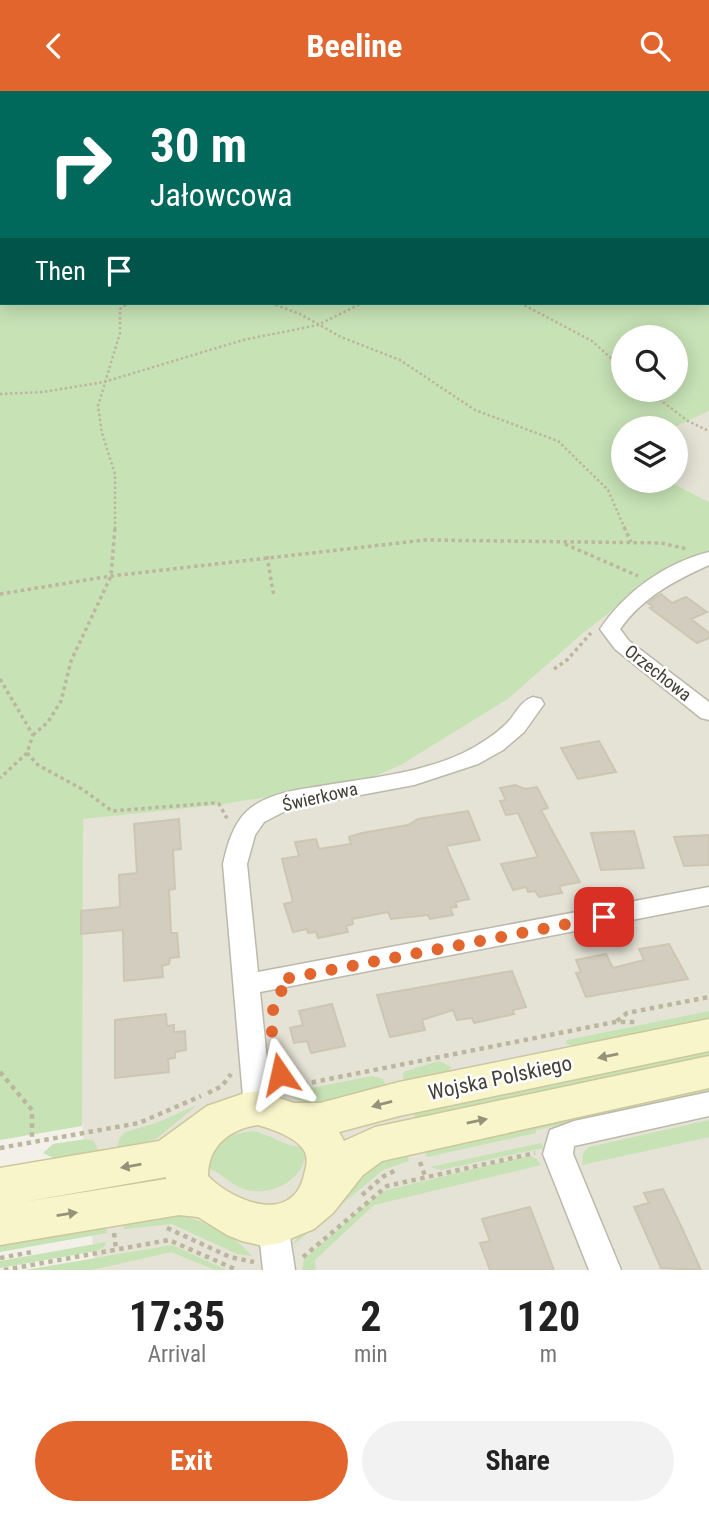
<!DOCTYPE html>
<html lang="en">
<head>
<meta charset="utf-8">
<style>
	body { margin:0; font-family:"Roboto Condensed",sans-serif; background:#f2f2f2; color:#222; height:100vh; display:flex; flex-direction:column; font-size:26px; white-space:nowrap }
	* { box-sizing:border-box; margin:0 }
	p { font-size:23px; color:#767676 }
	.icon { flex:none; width:38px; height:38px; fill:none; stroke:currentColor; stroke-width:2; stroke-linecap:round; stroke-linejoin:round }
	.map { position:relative; height:1179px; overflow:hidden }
	.sheet { display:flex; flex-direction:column; background:#fff; flex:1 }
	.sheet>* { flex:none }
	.guide { position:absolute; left:0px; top:0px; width:710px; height:214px; box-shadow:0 4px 18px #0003; background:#00695c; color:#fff; overflow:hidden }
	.controls { position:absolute; left:611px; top:234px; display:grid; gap:14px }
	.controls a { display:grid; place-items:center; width:77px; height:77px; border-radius:50%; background:#fff; box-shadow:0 4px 18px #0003; font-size:35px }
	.pin { position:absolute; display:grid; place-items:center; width:60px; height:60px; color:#fff; margin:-30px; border-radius:14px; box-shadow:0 4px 10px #0006 }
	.me { position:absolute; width:77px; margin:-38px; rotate:349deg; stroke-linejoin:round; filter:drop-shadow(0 0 5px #0008) }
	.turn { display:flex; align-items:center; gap:24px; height:147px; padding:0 35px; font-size:32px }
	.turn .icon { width:91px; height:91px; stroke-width:2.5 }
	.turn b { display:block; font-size:49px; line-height:60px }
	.then { display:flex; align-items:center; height:66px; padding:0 35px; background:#0003; gap:14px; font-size:26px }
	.eta { display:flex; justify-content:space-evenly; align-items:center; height:119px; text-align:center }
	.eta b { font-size:42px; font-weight:700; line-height:49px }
	.primary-button { display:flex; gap:14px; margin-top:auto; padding:14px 35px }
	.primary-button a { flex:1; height:80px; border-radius:42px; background:#e3652e; color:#fff; font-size:28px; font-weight:700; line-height:80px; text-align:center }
	.primary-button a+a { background:#f2f2f2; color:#222 }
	header { display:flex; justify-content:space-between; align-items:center; height:91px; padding:0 35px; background:#e3652e; color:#fff; font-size:32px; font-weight:700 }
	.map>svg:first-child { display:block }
</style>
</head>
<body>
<header><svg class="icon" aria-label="back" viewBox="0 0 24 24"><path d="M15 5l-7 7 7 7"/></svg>Beeline<svg class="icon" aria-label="search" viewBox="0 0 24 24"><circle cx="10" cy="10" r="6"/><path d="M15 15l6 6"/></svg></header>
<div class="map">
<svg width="709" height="1179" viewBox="0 0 709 1179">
	<rect width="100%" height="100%" fill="#f2f0e8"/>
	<path fill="#e5e3d6" d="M709,320v91l-41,-21h8v-52h-5z
		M709,460v719h-617l3,-1 -14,-160 2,-291 134,-13 156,-28 28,-12 107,-66 74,-65 67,-52z"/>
	<path fill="#c7e2b5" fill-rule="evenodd" d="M0,0h709v320l-38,18h-48v22l-7,4 7,4v22h45l41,21v49l-60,31 -67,52 -74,65 -107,66 -28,12 -99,19 -57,9 -134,14 -1,307 -82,14zM2,2h707v210h-707zM623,247h53v52h-53z
		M709,920v11l-132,27 -12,-6 2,-3z
		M709,956v11l-293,63 -4,-11z
		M439,970l13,6 -8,10 -40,9 -1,-14z
		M372,985l11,3 5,11c-36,8 -92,31 -115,-13l16,11 12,2z
		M709,993v9l-173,37v3l-109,24 -4,-11z
		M197,1014l-41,34 -39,11 2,-11 6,-7 31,-9z
		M709,1029v17l-127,28 1,-12 6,-6z
		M253,1040c19,4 32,16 52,16 2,12 -2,21 -11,30 -14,14 -40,19 -57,9 -13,-7 -19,-17 -34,-18 13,-25 21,-34 50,-37z
		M86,1048l8,2 6,13 -42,6 -15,-7 10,-9z
		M541,1052l2,5 -102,22 -11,-3z
		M406,1059l3,11 -26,9 -90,75 6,-11 58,-61z
		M528,1065l8,2 5,7 -167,40 -59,55 1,10h-14l2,-11 70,-61 13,-8z
		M162,1120c33,6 68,19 90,45l-15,-2 -65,-30 -48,5 -1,-13z
		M105,1128l2,14 -107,19v-14z
		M106,1151l-2,5 -8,4 -96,17v-7z
		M172,1154l55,25h-12l-44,-18 -79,18h-67z"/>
	<path fill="#e4e2df" d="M565,952l12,6 -133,27 9,-10z"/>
	<path fill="#d2cdbe" stroke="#ccc6b2" stroke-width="2" d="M661,503l11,9 14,-6 21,15 -16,7 18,14v5l-12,5 -47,-35 3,-1 -5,-4z
		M599,650l17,31 -38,7 -17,-31z
		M515,694l10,4 12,-2 11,21 -7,2 39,72 -21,4 3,7 -23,4 -4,-6 -7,1 -2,-5 -13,3 -12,-26 37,-7 -20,-44 -12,2 -6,-14 6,-1 -6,-12z
		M468,720l12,29 -34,6 23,53 -14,3 2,5 -7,1 3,7 -23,4 -2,-4 -37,4 -3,-7 -36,7 1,5 -7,2 2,6 -30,6 -2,-6 -8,1 -1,-4 -14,3 -9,-28 9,-2 -11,-43 17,-3 -4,-14 21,-3 3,10 32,-5 -2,-7 13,-4 46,-8 10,-6z
		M179,728l2,30 -8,1 2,39 -6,1 2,43h6l2,24 -9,1 -1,6 -7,2 1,11 -39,4 -1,-51 -42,4v-23l39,-4 -1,-32 18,-2 -3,-49z
		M634,740l10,37 -43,2 -10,-37z
		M709,744v30l-25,1 -10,-29z
		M669,853l19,35 -102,18 -10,-24 5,-1 -5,-12 30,-6 7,14 31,-8 -5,-11z
		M512,880l14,36 -13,3 1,4 -40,9 -2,-5 -15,2 -4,-10 -31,10 3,10 -35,7 -13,-42z
		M332,913l13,42 -34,7 -4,-12 -13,2 -4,-15 13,-3 -4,-14z
		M166,923l1,12 7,-1v7l11,-1 1,19 -11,2v6l-7,1 1,13 -54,6v-58z
		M663,1098l19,39 19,42 -40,-2 -27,-61 15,-4 -5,-10z
		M530,1116l24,63h-64l-10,-27 10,-2 -8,-22z"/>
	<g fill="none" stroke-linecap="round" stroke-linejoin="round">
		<g stroke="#bcb9ab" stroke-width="3">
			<path id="street" d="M709,461v13c-35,16 -66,32 -89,64l9,12 80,61v18l-8,-2 -86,-69 -15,-20c25,-37 65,-66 109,-77z
				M533,606l8,2 3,5 -20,28 -21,18 -25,14 -64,21 -123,23 -27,14 -9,13 -8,29 11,108 451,-85v18l-449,87 12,116 -4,9 -10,3 -10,-3 -4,-9 -21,-244c4,-18 10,-40 24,-53 22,-20 59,-22 86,-27 44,-7 90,-12 130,-31 16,-8 32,-18 44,-30 9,-9 13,-22 26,-26z
				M709,1001v24l-135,30 -1,8 48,116h-32l-46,-116 7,-24 24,-9z
				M273,1119l11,4 4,10 7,46h-32l-5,-46 4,-10z"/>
		</g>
		<g stroke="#cdc79c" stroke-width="3">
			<path id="secondary" d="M709,928v32l-310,65 -60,16 5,9 31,-14 334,-71v32l-327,73 -19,14 -30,38 -19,16 -34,14 -17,3 -21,-5 -15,-6 -29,-18 -19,-2 -179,30v-77l159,-27 48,-35 38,-13 13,-2 36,12h26l79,-21zM258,1034c14,4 40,13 47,27 4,9 0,18 -2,27 -14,46 -72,21 -95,-3 0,-30 22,-47 50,-51zM166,1086v2l-143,23z"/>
		</g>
		<path stroke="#bdb69e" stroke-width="2" stroke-dasharray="2 2" stroke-linecap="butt" d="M68,2l4,-2
			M92,2l9,-2
			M146,2l2,-2
			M642,2l4,-2"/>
		<path stroke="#bdb69e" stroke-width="2.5" stroke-dasharray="2.5 2.5" stroke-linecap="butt" d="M271,212l29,11 41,23 59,23 75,50 83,31 50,49 17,39
			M520,212l72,38 31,28
			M647,299l41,31 21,10
			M0,303l43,-2 61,-10 139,-42 75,-15 44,-22
			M115,438v-55l-13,-41 -4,-27 22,-73v-24l8,-6"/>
		<path stroke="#bdb69e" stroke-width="3.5" stroke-dasharray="3.5 3.5" stroke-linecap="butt" d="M624,436l7,15
			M565,453l73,32
			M267,465l7,41
			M0,503l111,-18 314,-36 236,3 26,6
			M554,578l13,-9 24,-27
			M0,588l33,56 -6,18 -27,25
			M33,644l15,-13 13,-21 10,-40 40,-85 4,-49
			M27,662l11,12 44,24 30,22 102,-8 5,1 9,16"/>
		<path stroke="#bdb69e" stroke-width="4.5" stroke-dasharray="4.5 4.5" stroke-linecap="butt" d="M617,930l10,-8 82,-16
			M0,981l32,38v31
			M280,981l7,8 17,4 311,-62h20
			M208,1002l14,-7 9,-12
			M0,1057l139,-25 62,-27
			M420,1071l5,14
			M362,1104l22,-19 14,-7
			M167,1137l63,29 24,5
			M114,1142l2,16
			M303,1166l84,-71 148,-33
			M0,1167l32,-6
			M4,1179l165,-30 68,30"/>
		<use href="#street" fill="#fff" fill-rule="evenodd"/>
		<use href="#secondary" fill="#f9f5cb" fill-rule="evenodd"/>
	</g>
	<defs><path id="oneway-solid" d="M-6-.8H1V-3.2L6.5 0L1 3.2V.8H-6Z" transform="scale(1.75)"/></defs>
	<g fill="#95927a">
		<use href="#oneway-solid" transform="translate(608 965) rotate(168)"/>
		<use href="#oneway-solid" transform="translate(382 1013) rotate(165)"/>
		<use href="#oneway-solid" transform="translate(477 1030) rotate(-12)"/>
		<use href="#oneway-solid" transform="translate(131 1075) rotate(170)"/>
		<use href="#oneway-solid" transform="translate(67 1123) rotate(-9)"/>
	</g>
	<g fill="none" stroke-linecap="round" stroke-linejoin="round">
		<path stroke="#e3652e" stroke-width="12" stroke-dasharray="0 21.6" d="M280,983c-4,-25 -18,-59 2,-80l-3,-14 325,-63"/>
	</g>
	<g text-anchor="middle" stroke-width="5" stroke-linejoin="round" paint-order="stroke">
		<g font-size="18" fill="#444137" stroke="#fff">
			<text transform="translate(658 582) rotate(38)" y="6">Orzechowa</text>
			<text transform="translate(320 706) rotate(-13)" y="6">Świerkowa</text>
		</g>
		<g font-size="21" fill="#444137" stroke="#fff">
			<text transform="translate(500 987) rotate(-12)" y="7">Wojska Polskiego</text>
		</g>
	</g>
</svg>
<div class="controls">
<a><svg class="icon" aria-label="search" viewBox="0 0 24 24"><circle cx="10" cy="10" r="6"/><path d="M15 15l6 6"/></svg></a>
<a><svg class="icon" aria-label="layers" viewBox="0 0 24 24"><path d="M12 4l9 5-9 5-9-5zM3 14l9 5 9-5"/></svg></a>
</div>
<div class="pin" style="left:604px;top:826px;background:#d93025"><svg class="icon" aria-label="arrive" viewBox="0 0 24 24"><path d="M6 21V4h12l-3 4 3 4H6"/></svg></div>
<svg class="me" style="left:280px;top:983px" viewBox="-20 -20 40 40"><path d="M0-17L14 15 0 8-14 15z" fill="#e3652e" stroke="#fff" stroke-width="4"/></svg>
<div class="guide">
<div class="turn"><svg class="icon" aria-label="right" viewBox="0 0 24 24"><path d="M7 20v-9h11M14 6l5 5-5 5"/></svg><div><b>30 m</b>Jałowcowa</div></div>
<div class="then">Then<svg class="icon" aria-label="arrive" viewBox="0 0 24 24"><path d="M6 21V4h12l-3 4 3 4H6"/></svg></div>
</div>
</div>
<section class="sheet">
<div class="eta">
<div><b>17:35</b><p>Arrival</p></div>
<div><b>2</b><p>min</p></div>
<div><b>120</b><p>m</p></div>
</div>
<div class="primary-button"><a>Exit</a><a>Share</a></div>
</section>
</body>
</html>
